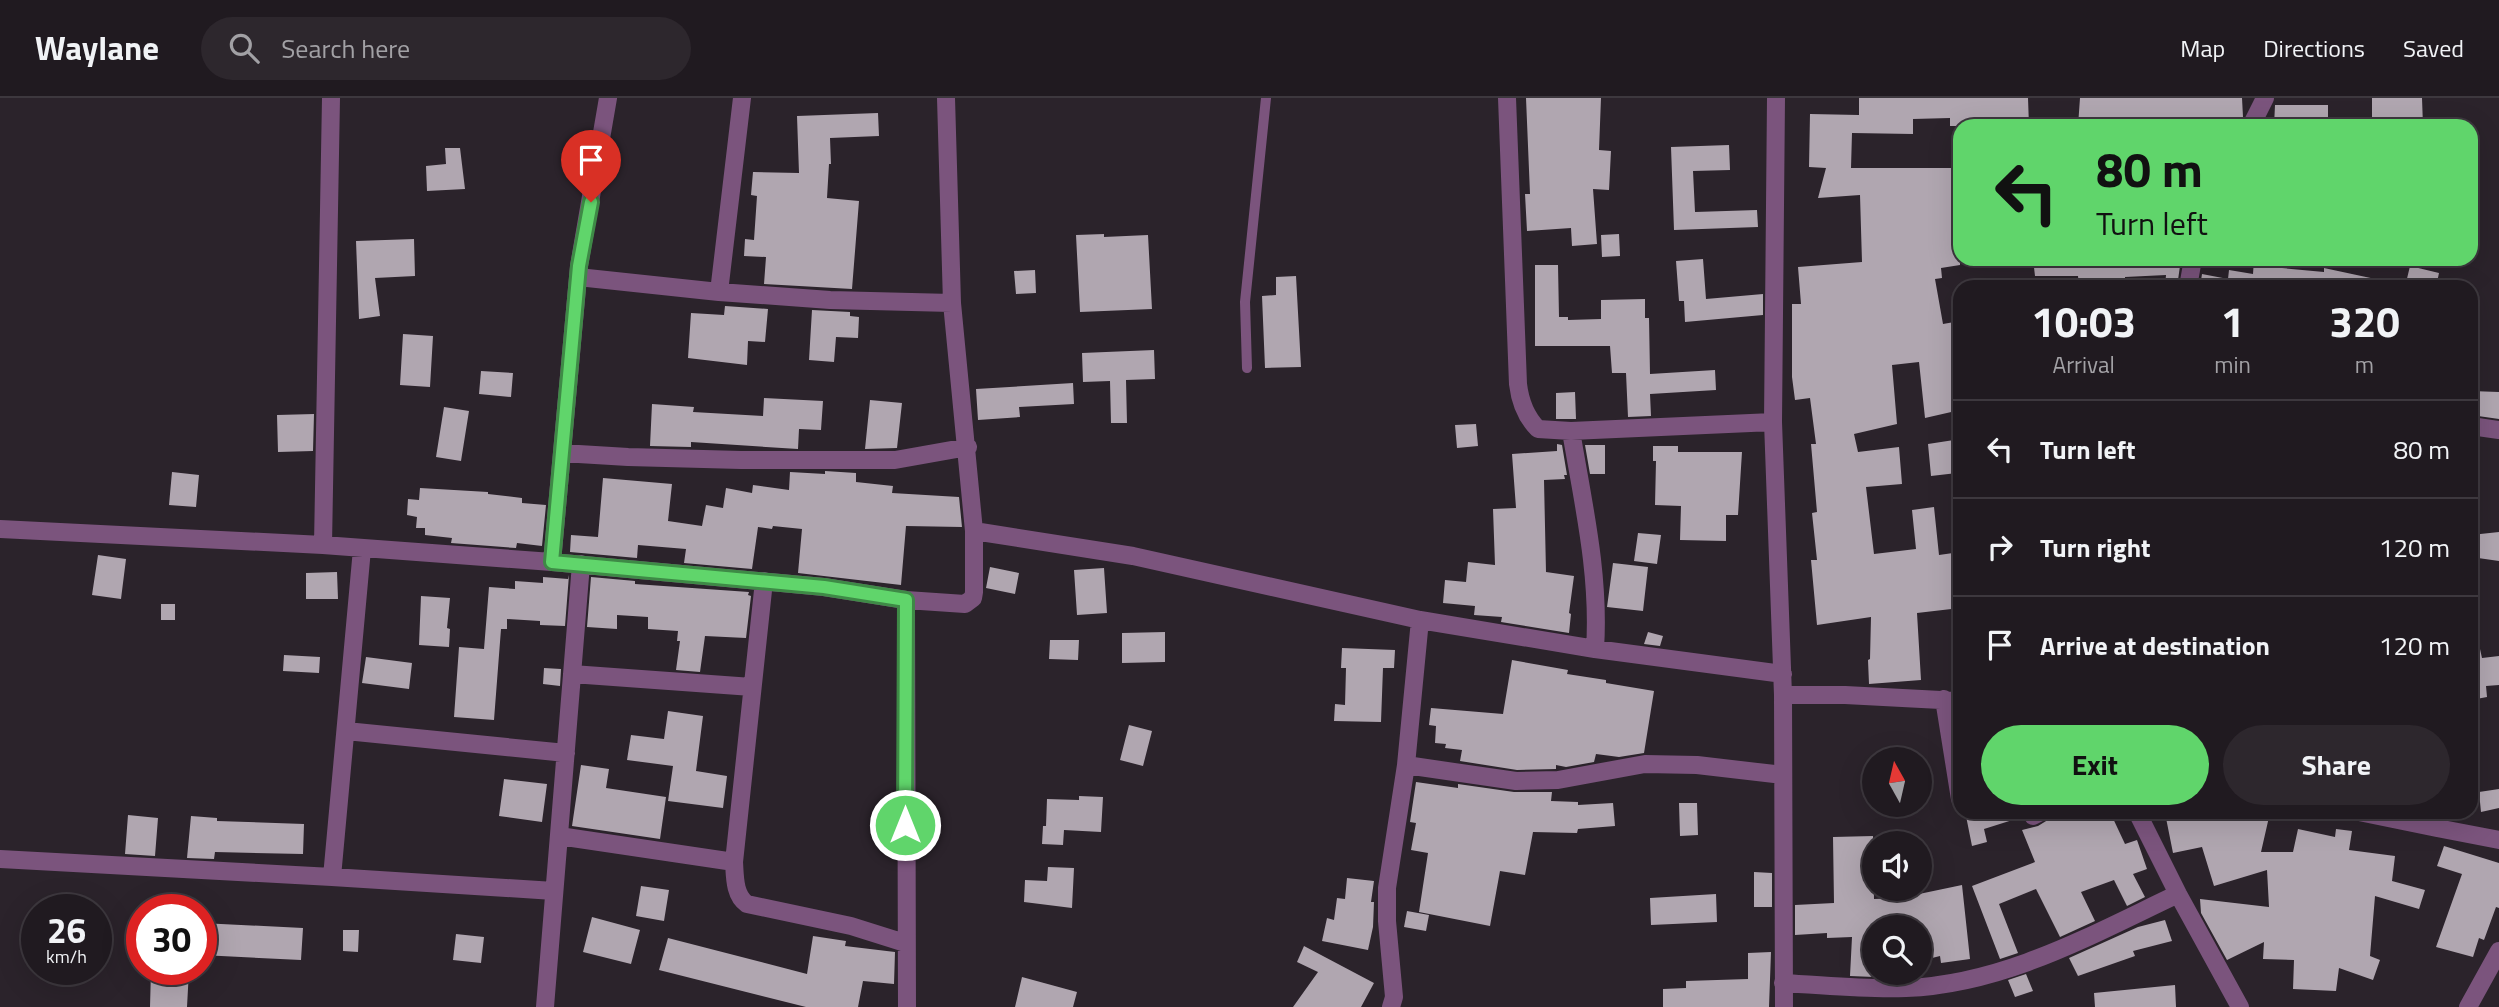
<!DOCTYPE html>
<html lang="en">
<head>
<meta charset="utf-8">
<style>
	body { margin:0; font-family:"Titillium Web",sans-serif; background:#2d272d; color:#f1f3f6; height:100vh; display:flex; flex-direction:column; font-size:26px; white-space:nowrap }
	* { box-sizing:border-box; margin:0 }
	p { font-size:23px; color:#a2a1a5 }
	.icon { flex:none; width:38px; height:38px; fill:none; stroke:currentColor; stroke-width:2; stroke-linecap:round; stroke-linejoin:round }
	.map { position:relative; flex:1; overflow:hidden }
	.details { position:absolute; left:1953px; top:182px; width:525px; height:539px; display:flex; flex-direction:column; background:#201a20; border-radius:21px; box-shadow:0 7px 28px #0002,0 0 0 2px #3d383e }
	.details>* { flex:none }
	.top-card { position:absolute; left:1953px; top:21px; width:525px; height:147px; border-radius:21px; box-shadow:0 7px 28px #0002,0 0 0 2px #3d383e; background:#60d56b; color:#111; overflow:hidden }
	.needle { width:46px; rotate:352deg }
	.tools { position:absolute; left:1862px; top:649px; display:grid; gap:14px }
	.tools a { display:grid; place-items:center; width:70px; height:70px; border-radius:50%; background:#201a20; box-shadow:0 7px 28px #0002,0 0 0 2px #3d383e; font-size:35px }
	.speed { position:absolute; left:21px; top:796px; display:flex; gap:14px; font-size:35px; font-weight:700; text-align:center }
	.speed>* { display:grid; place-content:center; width:91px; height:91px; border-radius:50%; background:#201a20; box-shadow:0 7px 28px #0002,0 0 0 2px #3d383e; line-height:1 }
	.speed small { font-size:18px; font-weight:400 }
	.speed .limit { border:10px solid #d22; background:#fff; color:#111 }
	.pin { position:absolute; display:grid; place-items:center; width:60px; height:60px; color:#fff; margin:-72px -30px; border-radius:50% 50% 50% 0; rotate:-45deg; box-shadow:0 0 7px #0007 }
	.pin .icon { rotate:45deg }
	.me { position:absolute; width:77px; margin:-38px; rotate:0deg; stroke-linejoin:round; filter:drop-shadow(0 0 5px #0008) }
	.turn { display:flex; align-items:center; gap:24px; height:147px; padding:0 28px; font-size:32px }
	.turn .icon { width:91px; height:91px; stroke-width:2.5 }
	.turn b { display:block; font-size:49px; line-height:60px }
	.eta { display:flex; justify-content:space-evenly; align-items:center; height:119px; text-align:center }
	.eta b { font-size:42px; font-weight:700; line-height:49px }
	.button { display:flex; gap:14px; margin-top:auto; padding:14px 28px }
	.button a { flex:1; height:80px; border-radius:42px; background:#60d56b; color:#111; font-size:28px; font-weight:700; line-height:80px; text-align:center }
	.button a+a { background:#2d272d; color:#f1f3f6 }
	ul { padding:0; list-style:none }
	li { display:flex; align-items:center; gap:21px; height:98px; padding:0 28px; border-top:2px solid #3d383e }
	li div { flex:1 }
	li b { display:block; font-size:26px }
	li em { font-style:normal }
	header { display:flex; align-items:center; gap:42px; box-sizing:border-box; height:98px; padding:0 35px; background:#201a20; border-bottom:2px solid #3d383e }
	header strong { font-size:33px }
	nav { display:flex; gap:38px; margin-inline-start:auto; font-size:24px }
	.search { width:490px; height:63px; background:#2d272d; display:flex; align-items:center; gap:18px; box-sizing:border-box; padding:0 24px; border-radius:38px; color:#a2a1a5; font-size:26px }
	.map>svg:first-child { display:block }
</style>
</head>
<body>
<header>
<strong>Waylane</strong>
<div class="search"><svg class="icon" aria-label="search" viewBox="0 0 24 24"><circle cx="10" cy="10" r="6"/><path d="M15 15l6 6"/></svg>Search here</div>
<nav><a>Map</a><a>Directions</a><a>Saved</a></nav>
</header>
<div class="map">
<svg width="2499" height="909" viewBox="0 0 2499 909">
	<rect width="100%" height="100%" fill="#2b232b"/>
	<path fill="#b0a6b0" d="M1526,0h75l-2,52 12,1 -2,39 -16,-1 4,55 -25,2 -1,-18 -44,3 -2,-37h5z
		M1859,0h169l1,28h-79v-8l-37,1v15l-61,-1 -1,35h109v97l-19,3 1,10 -7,1 8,45 17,-3v89l-35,8 -6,-56 -27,3 5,59 -43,10 4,18 41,-5 3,37 -36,3 8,67 42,-5 -4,-39 22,-3 5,48 21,-3v56l-43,5 4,67 -52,4 -1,-24 2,-1 1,-42 -54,8 -6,-65h6l-5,-47 5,-1 -6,-68h5l-6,-46 -15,2 -3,-23v-73h9l-3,-37 64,-5 -2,-67 -42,3 8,-30 -17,-1 1,-53 49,1z
		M2080,0h162l1,19 -3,9h-162z
		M2372,0h50l1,28h-51z
		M2275,7h53v21h-54z
		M878,15l1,23 -49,2 1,26h-2l-2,34 32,3 -7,88 -88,-5 2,-27 -22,-1 1,-17 9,1 3,-44 -6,-1 2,-23 46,1 -2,-57z
		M1729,47l1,25 -37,1 2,41 62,-2 1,17 -84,3 -3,-83z
		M445,50h15l5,41 -38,2 -1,-25 20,-2z
		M1104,136v3l44,-2 4,74 -72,3 -4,-77z
		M1619,136l1,22 -18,1 -1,-22z
		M414,141l1,37 -40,2 5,38 -21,3 -3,-78z
		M1703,161l3,40 57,-5v21l-78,7 -1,-21h-5l-3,-40z
		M2033,161h148l-4,28h-12l1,-12 -41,2v10h-46l-1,-11h-43z
		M2254,161l29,1 -1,8 42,4v-4l56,12 -1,7h-179l2,-13 26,5 1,-9 24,4z
		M1535,167h23l1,52h9v3l33,-1v-19l44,-1v19h4l1,56 65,-4 1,20 -66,4 1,22 -23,1 -2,-44h-14l-2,-27h-75z
		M2410,168l29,7 -3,14h-31z
		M1035,172l1,23 -20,1 -2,-23z
		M1296,178l5,91 -36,1 -3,-72 14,-1v-18z
		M725,208l43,3 -3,33 -17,-1 -1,24 -59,-7 3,-45 33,2z
		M812,212l38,2v4l9,1 -1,21 -22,-1 -2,25 -25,-2z
		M403,236l30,2 -3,51 -30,-2z
		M1154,252l1,29 -29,1 1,43h-16l-1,-42 -27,1 -1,-29z
		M481,273l32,2 -2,24 -32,-3z
		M1073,285l1,21 -55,3 1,10 -42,3 -2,-31z
		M2471,293l28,1v27l-28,-4z
		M1575,294l1,27h-20v-26z
		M764,300l59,3 -2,29 -22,-1 -1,20 -107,-7v5l-41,-1 2,-42 42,3 -1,5 70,4z
		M870,302l32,3 -5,45 -32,1z
		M444,309l25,4 -8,50 -25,-4z
		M314,316l-1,37 -35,1 -1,-37z
		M1476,326l2,22 -21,2 -2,-23z
		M1954,342l3,33 -26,3 -3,-32z
		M1557,346l5,1 5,30h-3l1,4 -21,1 2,92 28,4 -5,37 2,1 -2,19 -68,-11 1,-5 -28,-2 1,-9 -32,-3 2,-23 21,2 2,-20 27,3 -2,-56 23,-1 -4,-54 45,-3z
		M1585,347h20v29h-15z
		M1653,348h25v6h64l-4,63h-12v26l-46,-1 1,-34 -26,-1 1,-44h-3z
		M825,373l31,2v9l37,4 -1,7 67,4 3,30 -56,-1 -5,59 -103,-12 4,-44 -29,-3 -1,3 -14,-2 -6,42 -68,-6 2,-14 -48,-4 -1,13 -67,-6 1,-17 27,2 5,-59 69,6 -4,37 34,5 4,-21 17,3 3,-20 26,5 1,-8 36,5 1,-18 35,2z
		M172,374l27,3 -3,32 -27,-2z
		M420,390l68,4v2l34,4v5l24,2 -4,41 -25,-3 -1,5 -65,-5 1,-5 -27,-3v-7h-9l1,-11 -10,-2 1,-16 11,1z
		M2499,434v29l-28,-4v-22z
		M1638,435l23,2 -4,29 -23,-3z
		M98,457l28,4 -5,40 -29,-4z
		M1613,465l35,4 -5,44 -36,-4z
		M990,469l29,6 -4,21 -29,-6z
		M1104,470l3,45 -30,2 -3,-45z
		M337,474l1,27h-32v-26z
		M569,477l-4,51 -25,-1v-4l-33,-2v10h-6l-7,91 -40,-3 5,-70 25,2 5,-62 26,2v-8l28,2v-6l25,2z
		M591,479l44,4v3l114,8 -1,3 3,1 -5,42 -41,-2 -5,36 -24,-2 4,-29h-3l1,-10 -30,-2v-12l-31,-2v14l-30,-2z
		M421,498l29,2 -3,30 3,1 -1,18 -30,-2z
		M161,506h14v16h-14z
		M1165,534v30l-43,1v-30z
		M1648,534l15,4 -3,10 -16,-2z
		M1050,542h29l-1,20 -29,-1z
		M1342,550l53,2 -1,18h-11l-2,54 -47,-1 1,-17 10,1 1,-37h-5z
		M2471,551h9l2,9 17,-2v29l-13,1 1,11 -16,3z
		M284,557l36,2 -1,16 -36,-2z
		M366,559l46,6 -3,26 -47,-6z
		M1512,562l56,10 -1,4 39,6v3l48,8 -10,62 -25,4 -23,-3 -2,8 -28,5 -10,-2v4l-39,1 -57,-9 2,-11 -17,-2 1,-4 -11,-1 1,-17 -7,-1 2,-17 72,6z
		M544,570l17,1 -1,17 -17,-2z
		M668,613l35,5 -7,55 31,5 -4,32 -55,-7 5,-35 -46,-6 4,-25 33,4z
		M1129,627l23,6 -9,35 -23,-6z
		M581,667l28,4 -3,19 60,9 -6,42 -88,-13z
		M504,681l43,5 -5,38 -43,-6z
		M1416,684l42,6v-4l56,8h38l-1,9 27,1v3l35,-2 2,23 -37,3 -1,4 -44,-1 -8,43 -25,-4 -10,55 -71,-14 9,-59 -17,-3 5,-27 -6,-1z
		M2499,691v19l-18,4 -2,-20z
		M1079,698l24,1 -2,35 -37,-2 -1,15 -21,-1 1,-18h3l1,-27 32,1z
		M1679,705h18l1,32 -18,1z
		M1982,714h41l-1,5 -38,12 3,13 -15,4 -6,-30z
		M2067,714h43l15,32 12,-4 10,29 -14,5 12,23 -18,9 -13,-26 -33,12 14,29 -35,16 -24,-48 -37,15 19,49 -18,6 -28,-73 63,-24 -13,-32 16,-4 13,-8z
		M2201,714h48l20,5 -8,35h32l5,-23 37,8 1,-8 16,2 -3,19 46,6 -3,25 33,9 -6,19 -44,-13 -5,60 10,4 -7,20 -34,-12 -3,23 -43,-2 1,-29 -31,-1 1,-17 -37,18 -26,-47 -1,-14 69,8 -2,-37 -53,16 -12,-39 -29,6 -7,-35z
		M128,717l30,3 -3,38 -30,-2z
		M191,718l26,2v3l87,3 -1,30 -88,-2 -1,7 -27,-1z
		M1873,738l1,63 26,-1 62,-13 8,74 -29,4 -1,-7 -20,5v-37l-17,4h-29v49l-24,-1 2,-39 -25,1v-5l-32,2v-30l39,-2 -1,-66z
		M2444,748l55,17v45l-3,-1 -12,33 -5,-2 -6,19 -37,-10 26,-73 -25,-8z
		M1048,769l26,1 -2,40 -48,-6 1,-22 22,1z
		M1754,774l18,1v34h-18z
		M1347,780l27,3 -3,21h3l-1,25 -5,23 -46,-9 5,-23 7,2 3,-22 8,1z
		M641,788l28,4 -5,31 -28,-5z
		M1716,796l1,28 -66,3 -1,-27z
		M1407,813l22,4 -3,16 -22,-4z
		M592,819l48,13 -9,34 -48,-12z
		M2165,822l7,21 -39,10 2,5 -57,20 -9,-18 69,-31z
		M201,825l102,5 -2,32 -100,-5z
		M343,832h16l-1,22 -15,-1z
		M456,836l28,3 -3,26 -28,-3z
		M813,838l33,5 -1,5 50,6 -1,32 -31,-3 -5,26h-52l-147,-37 9,-32 139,36z
		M1304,848l70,37 -13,24h-68l25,-35 -21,-10z
		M1771,854l-2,55h-106v-18l23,-1v-7l62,-2v-26z
		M151,872h38l-2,37h-37z
		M2026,876l7,17 -18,6 -7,-17z
		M1022,879l55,15 -4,15h-58z
		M2175,887l1,22h-81l-1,-14z"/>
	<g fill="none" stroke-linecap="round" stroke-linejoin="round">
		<path stroke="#7b547d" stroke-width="10" d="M1247,270l-2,-66 21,-204"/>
		<path stroke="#7b547d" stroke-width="18" d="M1507,0l11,286c2,17 8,33 20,45l33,2 202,-9
			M1776,0l-3,324 10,273 1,312
			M2251,28l14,-28
			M578,179l141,15 111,8 122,3
			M2188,189l5,-28
			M719,194l23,-194
			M2471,328l28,4
			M1571,333c12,72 29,144 24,218
			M562,355l66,4 113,3h154l73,-13
			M0,431l323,16 229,17 272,25 82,13 59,4 8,-6 1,-6v-61l-22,-228 -6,-205
			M974,433l159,25 287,64
			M323,447l8,-447
			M552,464l27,-296 29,-168
			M906,502l1,407
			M572,576l180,13
			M1783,597h62l115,6
			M1944,601l16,100
			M346,633l220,22
			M1406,667l110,16 42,-1 87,-16 52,1 86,10
			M2137,714l41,82 62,113
			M2359,714l78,16
			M2435,714l2,16 62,12
			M2033,718l8,-4
			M559,738l175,26 30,-281
			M0,761l332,18 30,-328
			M734,764c1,14 0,33 13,42l104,22 54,17
			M332,779l222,14
			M1783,885c41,2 83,7 123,5 99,-4 185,-53 272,-94
			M545,909l36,-443
			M1391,909l3,-10 -7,-76v-33l19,-123 14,-145 175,29 188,25
			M2468,909l31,-56"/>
	</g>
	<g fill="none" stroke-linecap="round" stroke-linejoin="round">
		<g stroke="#3e8a46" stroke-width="18">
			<path id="route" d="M591,104l-12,64 -27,296 272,25 82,13 -1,225"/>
		</g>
		<use href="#route" stroke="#60d56b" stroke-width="12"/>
	</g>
</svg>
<div class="tools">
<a><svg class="needle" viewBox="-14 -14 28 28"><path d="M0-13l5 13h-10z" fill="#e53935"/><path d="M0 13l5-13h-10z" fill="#a2a1a5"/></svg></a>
<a><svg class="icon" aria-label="sound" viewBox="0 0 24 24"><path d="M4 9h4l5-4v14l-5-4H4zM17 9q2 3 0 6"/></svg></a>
<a><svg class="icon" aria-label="search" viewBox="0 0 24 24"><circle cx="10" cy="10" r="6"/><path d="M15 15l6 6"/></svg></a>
</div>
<div class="speed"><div>26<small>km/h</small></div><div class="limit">30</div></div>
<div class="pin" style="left:591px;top:104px;background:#d93025"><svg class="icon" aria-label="arrive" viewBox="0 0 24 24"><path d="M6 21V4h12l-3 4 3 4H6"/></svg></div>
<svg class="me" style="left:905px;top:727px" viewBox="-20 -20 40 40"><circle r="17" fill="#60d56b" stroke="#fff" stroke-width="3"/><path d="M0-11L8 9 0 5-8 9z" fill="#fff"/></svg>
<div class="top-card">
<div class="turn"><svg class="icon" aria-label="left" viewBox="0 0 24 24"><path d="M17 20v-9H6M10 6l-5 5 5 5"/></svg><div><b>80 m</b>Turn left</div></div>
</div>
<section class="details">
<div class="eta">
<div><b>10:03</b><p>Arrival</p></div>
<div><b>1</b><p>min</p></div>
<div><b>320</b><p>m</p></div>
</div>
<ul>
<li><svg class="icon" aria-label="left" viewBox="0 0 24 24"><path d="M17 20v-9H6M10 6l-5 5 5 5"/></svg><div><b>Turn left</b></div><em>80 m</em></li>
<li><svg class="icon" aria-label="right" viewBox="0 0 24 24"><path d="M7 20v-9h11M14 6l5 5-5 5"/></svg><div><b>Turn right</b></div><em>120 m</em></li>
<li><svg class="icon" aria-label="arrive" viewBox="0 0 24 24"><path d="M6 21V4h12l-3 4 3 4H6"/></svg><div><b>Arrive at destination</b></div><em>120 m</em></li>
</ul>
<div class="button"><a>Exit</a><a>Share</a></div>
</section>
</div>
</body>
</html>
